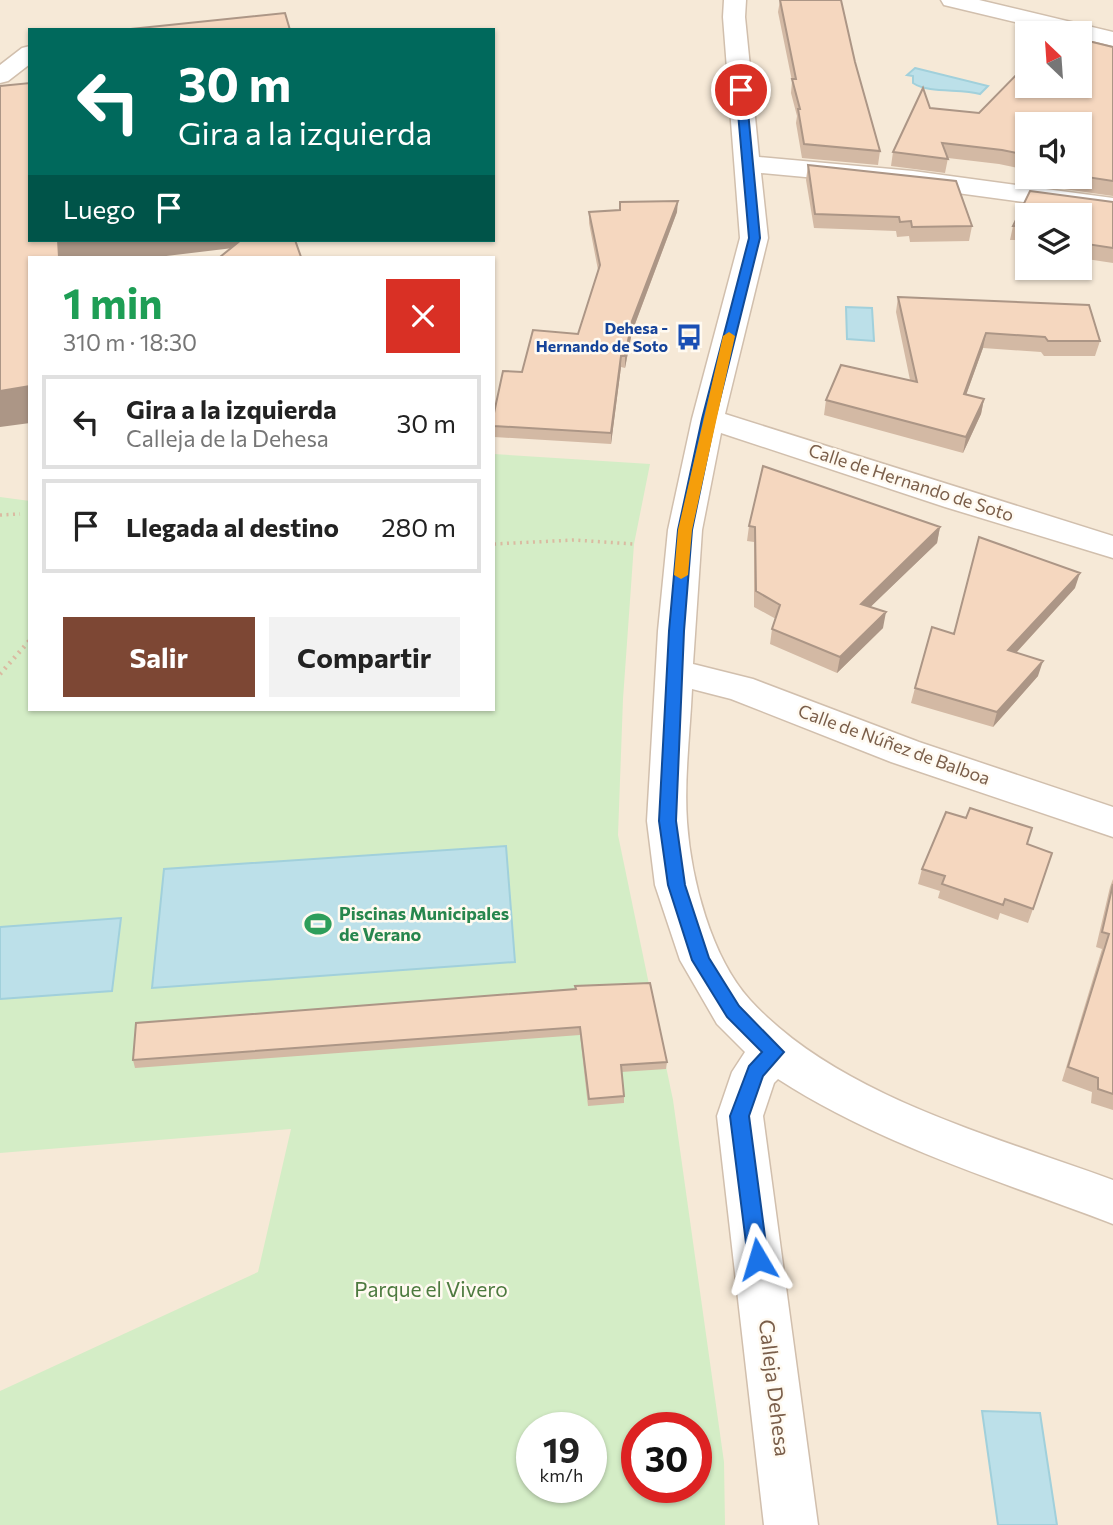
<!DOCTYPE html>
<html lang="es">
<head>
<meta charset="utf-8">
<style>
	body { margin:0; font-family:Commissioner,sans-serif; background:#f2f2f2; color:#222; height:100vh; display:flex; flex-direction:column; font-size:26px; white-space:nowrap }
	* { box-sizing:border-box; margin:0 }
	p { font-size:23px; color:#767676 }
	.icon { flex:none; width:38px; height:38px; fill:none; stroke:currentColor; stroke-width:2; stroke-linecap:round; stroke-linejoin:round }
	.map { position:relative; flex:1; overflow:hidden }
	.sheet { position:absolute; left:28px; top:256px; width:467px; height:455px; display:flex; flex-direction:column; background:#fff; border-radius:0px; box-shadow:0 2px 5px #0004 }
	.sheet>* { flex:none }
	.guide { position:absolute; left:28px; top:28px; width:467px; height:214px; border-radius:0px; box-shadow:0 2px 5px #0004; background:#00695c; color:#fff; overflow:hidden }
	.needle { width:46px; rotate:335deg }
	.buttons { position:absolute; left:1015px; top:21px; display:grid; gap:14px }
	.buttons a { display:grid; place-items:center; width:77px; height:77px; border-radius:0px; background:#fff; box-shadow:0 2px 5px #0004; font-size:35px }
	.speed { position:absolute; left:516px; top:1412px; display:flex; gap:14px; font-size:35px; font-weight:700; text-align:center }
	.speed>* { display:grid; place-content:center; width:91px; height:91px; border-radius:50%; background:#fff; box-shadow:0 2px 5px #0004; line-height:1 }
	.speed small { font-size:18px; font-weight:400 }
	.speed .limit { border:10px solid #d22; background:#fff; color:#111 }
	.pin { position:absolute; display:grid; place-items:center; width:60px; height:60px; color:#fff; margin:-30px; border:4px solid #fff; border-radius:50%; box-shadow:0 2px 7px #0007 }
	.me { position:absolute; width:77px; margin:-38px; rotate:353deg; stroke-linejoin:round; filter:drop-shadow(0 0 5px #0008) }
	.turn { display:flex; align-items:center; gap:24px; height:147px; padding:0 35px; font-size:32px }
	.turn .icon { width:91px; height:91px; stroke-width:2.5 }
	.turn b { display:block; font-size:49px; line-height:60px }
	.then { display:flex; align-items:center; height:66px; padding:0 35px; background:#0003; gap:14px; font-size:26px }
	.round { display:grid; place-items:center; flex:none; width:74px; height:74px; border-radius:0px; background:#f2f2f2 }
	.head { display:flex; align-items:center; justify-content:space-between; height:119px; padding:0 35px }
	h1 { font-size:42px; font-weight:700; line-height:52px; color:#1e9e55 }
	.button { display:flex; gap:14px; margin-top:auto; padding:14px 35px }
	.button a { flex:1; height:80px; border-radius:0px; background:#7d4734; color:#fff; font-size:28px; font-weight:700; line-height:80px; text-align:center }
	.button a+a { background:#f2f2f2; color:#222 }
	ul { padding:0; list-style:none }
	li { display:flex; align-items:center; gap:21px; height:94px; margin:0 14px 10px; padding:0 21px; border:4px solid #e0e0e0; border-radius:0px }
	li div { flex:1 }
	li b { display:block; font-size:26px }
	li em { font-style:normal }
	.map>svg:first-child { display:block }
</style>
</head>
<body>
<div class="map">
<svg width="1113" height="1525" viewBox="0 0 1113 1525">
	<rect width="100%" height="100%" fill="#fef7e9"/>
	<path fill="#f6e9d7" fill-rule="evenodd" d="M0,0h1113v1525h-1113zM30,30h464v210h-464zM1027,33h53v53h-53zM1027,124h53v53h-53zM1027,215h53v53h-53zM30,257h464v452h-464zM532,1428h60v60h-60zM637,1428h59v60h-59z"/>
	<path fill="#d4edc6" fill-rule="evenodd" d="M494,454l156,10 -16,80 -11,155 -5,136 55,265 51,362 1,63h-725v-134l258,-119 33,-143 -291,24v-656l30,4v208h464zM532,1428h60v60h-60zM637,1428h59v60h-59z"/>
	<path fill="#bce0e9" stroke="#a1d0db" stroke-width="2" d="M915,68l73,18 -8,8c-19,-6 -51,0 -67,-11v-7l-6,-1z
		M846,307l26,1 2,33 -27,-2z
		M506,846l9,116 -363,26 12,-119z
		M121,918l-9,73 -112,8v-72z
		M982,1411l58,2 17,112h-59z"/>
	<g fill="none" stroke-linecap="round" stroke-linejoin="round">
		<g stroke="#d1bfad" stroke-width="3">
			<path id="minor" d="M724,0h22l-1,17 14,140 154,14 200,27v16l-200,-27 -152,-14 7,65 -43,176 388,122v22l-168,-51 -224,-74 -19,97 -9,134 60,15 166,63 194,65v30l-222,-75 -160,-63 -39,-10c-2,44 -8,90 -5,133 4,57 24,135 63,178 88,96 244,136 363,180v44c-113,-43 -233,-79 -335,-145l-4,4 -11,33 55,409h-54l-47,-409 15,-44 13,-20 -28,-28 -37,-64 -25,-75 -8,-64 11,-190 10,-101 24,-111 48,-181 -17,-221z
				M941,0h38l134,32v14l-33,-8v-5h-19l-117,-28z
				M30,46v18l-22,17 -8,2v-18l22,-17z"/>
		</g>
		<path stroke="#dabaa1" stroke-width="3.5" stroke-dasharray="2 4.5" stroke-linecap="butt" d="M0,515l20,-1
			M494,544l80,-4 60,4"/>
		<path stroke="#dabaa1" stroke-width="4.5" stroke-dasharray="2 5" stroke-linecap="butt" d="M0,674l30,-34"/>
		<use href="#minor" fill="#fff" fill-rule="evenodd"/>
	</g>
	<path fill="#d3b9a4" d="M780,0h61l14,62 25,89 -2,14 -76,-7 -6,-35 1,-7 -6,-23 1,-12 -14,-69z
		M1113,47v149l-77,-11 2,-8h42l-53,-53v46l-28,-6 -51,-6 -3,15 -54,-7 2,-14 37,-44 49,5z
		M808,165l164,61 -3,15 -59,1 -1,-6 -12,1 -1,-6 -82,-3 -8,-48z
		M1030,191l83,11v61l-33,-5v-43h-53v36l-4,-1 3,-10h-16l3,-14z
		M620,210l57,2 -45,120 -7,36 -4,-1 -10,77 -117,-7v-24l28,-41 56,-38 20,-64 -9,-47v-11z
		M898,297l202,44 -5,15h-51l-3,-4 -58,-4 -17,47 18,4 -3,15 -18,39 -139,-38 2,-15 84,-20 -14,-68z
		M749,526l191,1 -3,16 -67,64 13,21 -46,45 -67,-29 2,-15 4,-10 -22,-12v-65l-7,-1z
		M1075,588l-59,65 22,23 -45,51 -82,-24 4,-15 39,-54z
		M1027,844l6,65 -5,14 -28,-10 -2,7 -60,-22 2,-7 -22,-7 4,-15z
		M1113,879v231l-22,-7 1,-11 -30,-11 40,-132 -6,-2 14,-60z
		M576,989l91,73 -1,7 -45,3 3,24v7l-36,3 -8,-71 -445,33 -2,-8z"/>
	<path fill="#ac9686" d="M678,201l-1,11 -45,120 -7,36v-12l7,-35z
		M58,240h224l1,2 -125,15h-99z
		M986,333l-3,15 -22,61 3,-15z
		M621,356v11l-10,77v-11z
		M30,386v37l-30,4v-36z
		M984,399l-3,15 -18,39 3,-16z
		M940,527l-3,16 -79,76 3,-15z
		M1080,573l-5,15 -71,78 4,-16z
		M886,612l-3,16 -46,45 3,-16z
		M1043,661l-5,15 -45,51 4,-15z"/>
	<path fill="#f5d7bf" stroke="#ac9686" stroke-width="2" d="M780,0h61l14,62 25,89 -76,-7 -6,-35h2l-8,-30h4z
		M285,13l5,17h-169z
		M1080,39l33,8v134l-33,-5v-52h-53v31l-25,-5 -60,-7 6,16 -55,-7 30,-64 7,20 49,5 48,-49v22h53z
		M30,83v157h28l1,17h-29v129l-30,5v-305z
		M808,165l148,16 16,45 -60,1 -1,-6 -11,1 -1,-5 -84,-3z
		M1030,191l83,11v46l-33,-5v-28h-53v11h-14z
		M678,201l-46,120 -7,35h-4l-10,77 -117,-7v-13l9,-42 19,1 11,-42 45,4 22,-69 -11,-53 31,-2v-8z
		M241,240h54l6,17h-81z
		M898,297l191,8 11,36h-52l-3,-4 -59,-4 -22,61 20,5 -18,38 -140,-37 15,-35 76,17z
		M763,466l177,61 -79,77 25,8 -46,45 -68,-28 8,-24 -24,-14 -1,-64 -6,-1z
		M979,537l101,36 -72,77 35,11 -46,51 -82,-24 17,-61 22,7z
		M970,808l62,20 -5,16 25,9 -19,56 -28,-10 -2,6 -61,-21 3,-8 -23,-7 24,-57 20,6z
		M1113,884v210l-15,-5v-11l-30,-11 41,-133 -7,-2z
		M650,983l17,79 -46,3 3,31 -35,3 -9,-72 -447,33 3,-37 440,-34 -1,-3z"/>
	<path fill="#1a73e8" stroke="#114b97" stroke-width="2" d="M741,87l5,3 14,148 -45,181 -23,111 -8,101 -8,190 9,64 24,73 30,48 45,46 -21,24 -14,40 19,143 -3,7 -7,3 -7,-3 -3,-7 -18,-143 19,-50 13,-14 -35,-35 -35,-57 -24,-75 -9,-64 10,-190 9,-101 24,-111 47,-181 -13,-148z"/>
	<path fill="#f59e0b" d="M729,332l6,4 -43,194 -4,45 -7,4 -7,-4 4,-45 45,-194z"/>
	<defs>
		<g id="bus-bare" transform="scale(2.1)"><path d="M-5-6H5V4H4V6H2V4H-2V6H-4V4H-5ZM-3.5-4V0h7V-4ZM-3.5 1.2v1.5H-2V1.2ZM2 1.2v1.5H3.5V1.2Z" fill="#1a4fb4" stroke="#fffaf1" stroke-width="2.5" paint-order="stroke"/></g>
		<g id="stadium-bare" transform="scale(2.1)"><path d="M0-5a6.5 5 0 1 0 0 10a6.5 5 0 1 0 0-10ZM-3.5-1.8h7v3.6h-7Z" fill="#2e9e5b" stroke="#fffaf1" stroke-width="2.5" paint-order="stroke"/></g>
	</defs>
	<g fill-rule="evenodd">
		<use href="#bus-bare" x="689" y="337"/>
		<use href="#stadium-bare" x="318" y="924"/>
	</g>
	<g text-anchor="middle" stroke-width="5" stroke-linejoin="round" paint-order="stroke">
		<g font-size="16" font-weight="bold" fill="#164399" stroke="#fffaf1" text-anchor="end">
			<text x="668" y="334">Dehesa -<tspan x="668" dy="18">Hernando de Soto</tspan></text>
		</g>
		<g font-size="18" fill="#7a5e4a" stroke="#fffaf1">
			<text transform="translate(911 483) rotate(18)" y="6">Calle de Hernando de Soto</text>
			<text transform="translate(894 745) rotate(20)" y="6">Calle de Núñez de Balboa</text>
		</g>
		<g font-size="18" font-weight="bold" fill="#27864d" stroke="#fffaf1" text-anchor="start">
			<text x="339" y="920">Piscinas Municipales<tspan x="339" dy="21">de Verano</tspan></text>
		</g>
		<g font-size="21" fill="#4d7a3f" stroke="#fffaf1">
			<text x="431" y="1297">Parque el Vivero</text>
		</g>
		<g font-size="21" fill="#7a5e4a" stroke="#fffaf1">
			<text transform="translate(774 1388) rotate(83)" y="7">Calleja Dehesa</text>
		</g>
	</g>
</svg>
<div class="buttons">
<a><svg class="needle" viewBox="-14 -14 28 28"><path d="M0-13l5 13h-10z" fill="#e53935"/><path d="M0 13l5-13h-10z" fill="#767676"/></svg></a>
<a><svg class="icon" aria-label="sound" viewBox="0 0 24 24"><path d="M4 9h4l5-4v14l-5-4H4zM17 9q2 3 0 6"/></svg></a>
<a><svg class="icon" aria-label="layers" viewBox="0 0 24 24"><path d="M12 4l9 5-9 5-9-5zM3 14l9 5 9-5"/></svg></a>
</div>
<div class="speed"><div>19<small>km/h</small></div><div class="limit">30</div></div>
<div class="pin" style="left:741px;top:90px;background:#d93025"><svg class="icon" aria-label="arrive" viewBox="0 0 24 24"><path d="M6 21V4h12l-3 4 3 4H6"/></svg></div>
<svg class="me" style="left:758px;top:1259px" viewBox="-20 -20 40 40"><path d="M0-17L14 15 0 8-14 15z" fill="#1a73e8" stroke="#fff" stroke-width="4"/></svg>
<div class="guide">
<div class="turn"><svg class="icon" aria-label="left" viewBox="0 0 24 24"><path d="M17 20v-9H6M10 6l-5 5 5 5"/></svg><div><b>30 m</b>Gira a la izquierda</div></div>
<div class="then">Luego<svg class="icon" aria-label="arrive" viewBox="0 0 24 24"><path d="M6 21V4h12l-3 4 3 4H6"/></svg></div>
</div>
<section class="sheet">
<div class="head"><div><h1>1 min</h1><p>310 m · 18:30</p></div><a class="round" style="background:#d93025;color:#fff"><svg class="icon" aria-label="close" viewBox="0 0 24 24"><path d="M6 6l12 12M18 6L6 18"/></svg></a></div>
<ul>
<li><svg class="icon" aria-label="left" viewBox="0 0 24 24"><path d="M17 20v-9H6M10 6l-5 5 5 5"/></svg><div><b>Gira a la izquierda</b><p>Calleja de la Dehesa</p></div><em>30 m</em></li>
<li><svg class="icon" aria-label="arrive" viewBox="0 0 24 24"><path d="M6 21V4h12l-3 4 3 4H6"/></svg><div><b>Llegada al destino</b></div><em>280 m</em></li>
</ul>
<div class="button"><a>Salir</a><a>Compartir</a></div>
</section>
</div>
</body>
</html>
